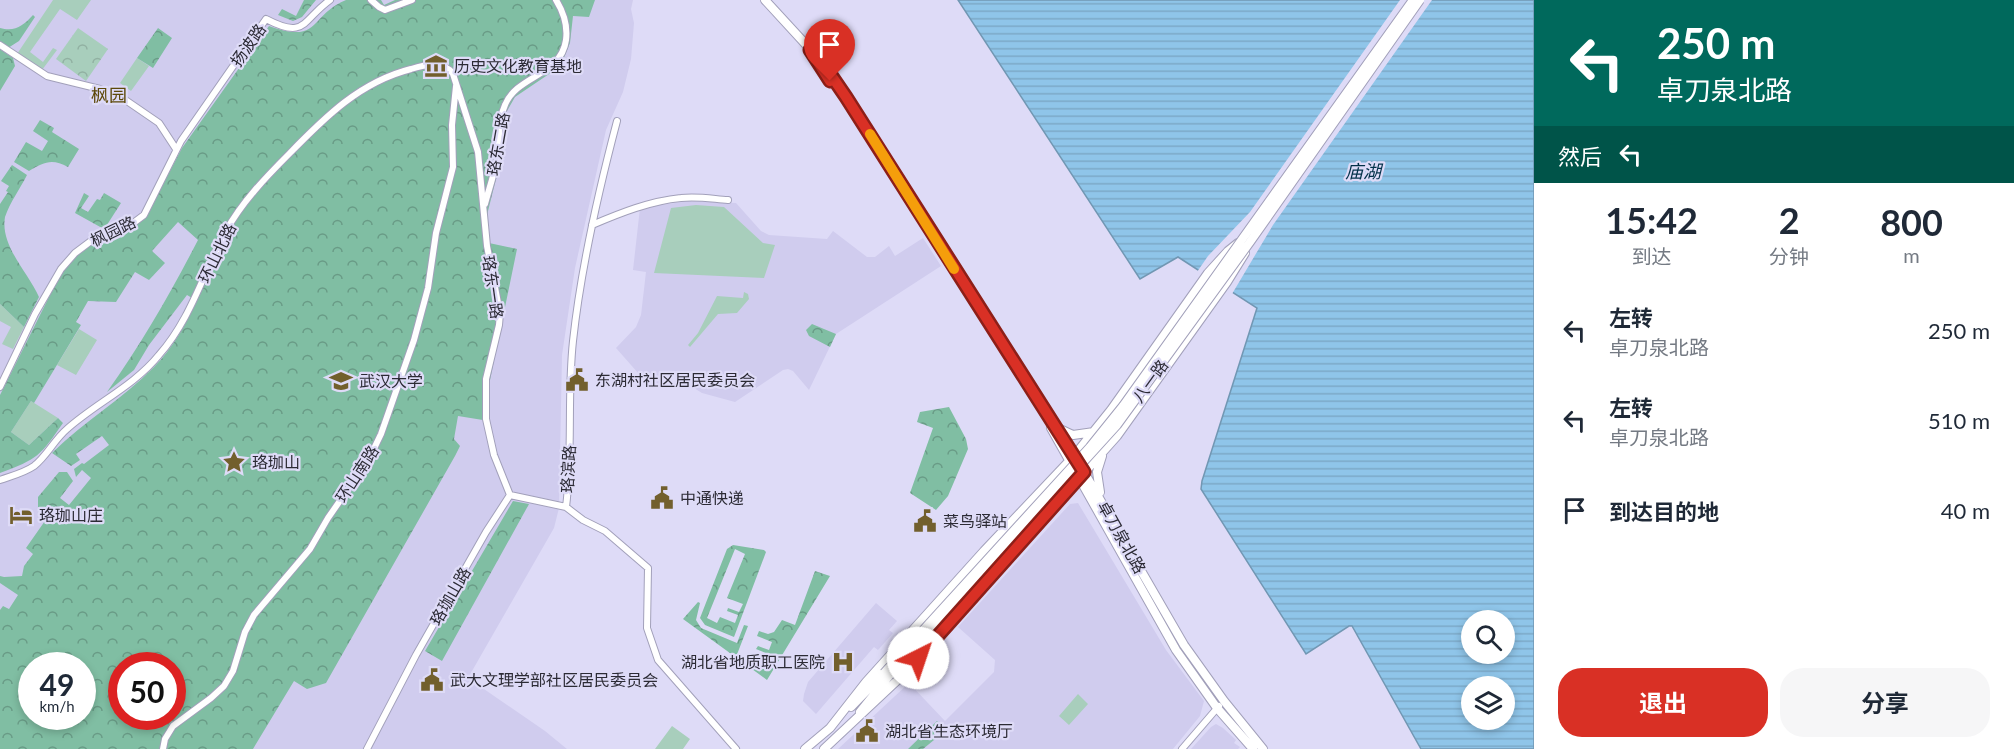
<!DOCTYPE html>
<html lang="zh">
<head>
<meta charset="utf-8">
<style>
	body { margin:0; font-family:Lato,"Noto Sans SC",sans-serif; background:#f6f6f7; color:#1f2937; height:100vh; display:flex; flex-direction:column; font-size:22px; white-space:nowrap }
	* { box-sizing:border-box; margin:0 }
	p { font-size:20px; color:#747a83 }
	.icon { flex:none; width:33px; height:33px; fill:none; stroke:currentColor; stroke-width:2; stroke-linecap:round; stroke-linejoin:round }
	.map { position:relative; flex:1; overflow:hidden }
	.sheet { display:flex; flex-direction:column; background:#fff; width:480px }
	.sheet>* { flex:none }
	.guide { background:#00695c; color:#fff; overflow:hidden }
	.buttons { position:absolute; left:1461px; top:610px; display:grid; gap:12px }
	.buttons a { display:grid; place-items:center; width:54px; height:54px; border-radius:50%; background:#fff; box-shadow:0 3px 9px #0003; font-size:30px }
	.speed { position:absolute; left:18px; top:652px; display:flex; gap:12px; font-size:30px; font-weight:700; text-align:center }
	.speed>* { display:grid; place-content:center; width:78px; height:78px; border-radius:50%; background:#fff; box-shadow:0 3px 9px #0003; line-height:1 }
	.speed small { font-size:15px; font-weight:400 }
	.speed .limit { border:9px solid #d22; background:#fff; color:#111 }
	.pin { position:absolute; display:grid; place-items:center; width:51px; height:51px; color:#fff; margin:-62px -26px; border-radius:50% 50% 50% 0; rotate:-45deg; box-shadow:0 0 6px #0007 }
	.pin .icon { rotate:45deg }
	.me { position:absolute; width:66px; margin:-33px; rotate:41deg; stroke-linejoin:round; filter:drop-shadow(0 0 4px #0008) }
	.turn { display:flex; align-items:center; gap:21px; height:126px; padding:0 24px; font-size:27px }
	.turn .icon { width:78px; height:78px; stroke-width:2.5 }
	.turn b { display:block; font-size:42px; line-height:51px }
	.then { display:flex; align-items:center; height:57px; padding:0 24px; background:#0003; gap:12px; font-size:22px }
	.eta { display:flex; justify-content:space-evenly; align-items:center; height:102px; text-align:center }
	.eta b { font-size:36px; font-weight:700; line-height:42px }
	.primary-button { display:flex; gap:12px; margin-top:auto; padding:12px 24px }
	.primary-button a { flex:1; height:69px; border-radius:24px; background:#d93025; color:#fff; font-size:24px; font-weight:700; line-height:69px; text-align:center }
	.primary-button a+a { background:#f6f6f7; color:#1f2937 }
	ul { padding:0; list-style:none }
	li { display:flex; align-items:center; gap:18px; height:90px; padding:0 24px }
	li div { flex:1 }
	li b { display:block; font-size:22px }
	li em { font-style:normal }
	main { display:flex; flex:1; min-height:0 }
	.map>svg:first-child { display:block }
</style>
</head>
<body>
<main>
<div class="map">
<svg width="1534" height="749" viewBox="0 0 1534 749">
	<defs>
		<pattern id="forest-crowns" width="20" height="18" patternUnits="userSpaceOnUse" patternTransform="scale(1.5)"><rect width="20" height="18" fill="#80bea3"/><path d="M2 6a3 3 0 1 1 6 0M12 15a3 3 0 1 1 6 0" fill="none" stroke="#699b86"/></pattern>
		<pattern id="park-crowns" width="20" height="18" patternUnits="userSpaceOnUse" patternTransform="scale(1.5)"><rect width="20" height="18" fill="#a8cebc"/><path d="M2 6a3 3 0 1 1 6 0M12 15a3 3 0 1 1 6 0" fill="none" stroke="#91b1a2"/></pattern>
		<pattern id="water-rules" width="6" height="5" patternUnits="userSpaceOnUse" patternTransform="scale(1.5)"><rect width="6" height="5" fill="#8fc5e9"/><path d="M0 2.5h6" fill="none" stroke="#7ca9c8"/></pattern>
	</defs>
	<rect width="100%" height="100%" fill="#dedbf7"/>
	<path fill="#d0ccee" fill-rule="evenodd" d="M0,0h633l-2,9 3,14 -3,36 -8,33 -17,38 -31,138 -13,87 -3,153 -5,20 -86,150 77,53 22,18h-567zM32,666h50v51h-50zM122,666h50v51h-50z
		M689,201l47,2 25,28 8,4 58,4 6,-8 34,26h8l14,-11 6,10 28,-18 18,28 -105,68 -27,56 -16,-19 -5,-2 -5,1 -48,32 -33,-9 -29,-18 -12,13 -8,-7 -7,1 -30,-34 20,-21 5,-12 5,-43 -13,-2 7,-62z
		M1078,503l88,147 38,51 -4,15 -27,33h-335l71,-66 36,38 49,-49 1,-12 -37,-33 112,-123z
		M876,603l21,18 -8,9 4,3 -15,17 -4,-3 -58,67 -13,-13 1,-7 4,-12z
		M1216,724l7,4 13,12 -2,3 6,4 -2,2h-47l20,-22z"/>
	<path fill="#a8cebc" d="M53,0h38l-14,20 -17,-11 -30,43 13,10 10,-14 4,2 -15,20 -25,-16z
		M137,58l12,8 -18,25 -11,-8z
		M696,205l28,2 39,36 12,2 -11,33 -110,-5 17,-65z
		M744,292l4,2 1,5 -12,14 -19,1 -28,33 -2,-2 10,-12 19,-37 26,2z
		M0,304l24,23 -11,22 -11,-5 9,-17 -11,-6z
		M79,329l18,11 -21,35 -19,-10z
		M31,401l27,17 -29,27 -18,-13z
		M1078,694l10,10 -19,21 -10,-9z
		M672,726l18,13 -7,10h-28z"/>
	<path fill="url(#forest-crowns)" fill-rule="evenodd" d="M304,0h12l-14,17 -9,4 -15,-6 4,-6 14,7z
		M346,0h35l3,5 11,-5h200l-6,17 -16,-1 -3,27 -7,17 -11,12 -37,25 -8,14 -6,48 -14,56 2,28 28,6 -27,131 -1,41 -31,-5 -4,23 6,7 -5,10 -129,227 -19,6 -13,-8 -41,68h-253v-139l3,-4 6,3 9,-14 -18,-12v-7l4,1 18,-1 2,-10 9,-12 -7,-6 21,-30 -9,-6v-15l21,-25h8l6,9 -13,17 9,7 22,-27 -9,-8 -6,7 -2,-8 8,-6 2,1 25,-19 -7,-9 -26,18 4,6 -9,6 -19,-13c32,-32 72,-55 102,-86 19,-19 31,-42 43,-66l-10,-6 -38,50 -15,25 -27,22c35,-49 64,-100 91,-152l-20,-18 -26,29 13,12 -16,17 -14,-8 -19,30 -28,-1 -12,21 5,3 -47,78 -3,-2 -20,31 18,13 29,-27 5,5c-23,33 -25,36 -63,50v-78l59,-118 18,-23 18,-14 37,-13 14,-11 36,-68 87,-122c52,19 40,-11 77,-26zM32,666h50v51h-50zM122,666h50v51h-50z
		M33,15l2,2 -16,24 -11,7 -8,-6v-14c15,4 23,-2 33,-13z
		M158,28l14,10 -19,30 -16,-10z
		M0,49l13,9 2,8 -15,25z
		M40,120l14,8 -2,4 27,17 -11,18c-16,-9 -24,-5 -39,4l-15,-9 12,-20 16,9 6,-10 -15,-10z
		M12,165l15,10c-7,14 -17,27 -22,42 -5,29 23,55 34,80l-15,30 -24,-23v-100l8,-12 -2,-1 3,-5 -8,-5z
		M84,193l5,3 -8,12 7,4 9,-13 3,1 4,-7 17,10 -16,25h-3l-27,-15z
		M812,324l24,10 -6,13 -21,-11 -3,-6z
		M949,407l17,32 2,10 -20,47 -12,14 -26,-17 23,-65 -16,-6 3,-10z
		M513,501l16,3 -87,157 -17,-10z
		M733,545l31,5 2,2 -32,85 -29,-12 -5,-7 27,-69zM735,549l10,5 -18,44 16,6 -4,8 -11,-4 -1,3 11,4 -3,8 -15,-6 -3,6 -10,-5z
		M815,571l15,5 -63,104 -84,-61 15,-17 2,1 -4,17 5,8 36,15 7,-18 4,1 -12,31 11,4 2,-6 16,6 3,-7 -12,-5 2,-3 11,4 3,-8 -15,-6 2,-5 9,3 6,-2 8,-12 13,5z
		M937,721l8,10 -22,18h-15z"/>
	<path fill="url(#park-crowns)" d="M78,28l30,21 -22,32 -30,-22z"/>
	<path fill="url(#water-rules)" stroke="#7197b3" stroke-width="1.5" fill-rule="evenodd" d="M958,0h576v749h-113l-69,-123h-3l-43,28 -105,-165 1,-8 55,-173 -79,-51 -38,22zM1472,621h32v33h-32zM1472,687h32v33h-32z"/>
	<path fill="#dedbf7" d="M1400,0h32l-159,225 -41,69 -35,-22 11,-16 42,-44z"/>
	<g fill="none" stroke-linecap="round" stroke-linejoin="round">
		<g stroke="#a2a0ba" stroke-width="8">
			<path id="street" d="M371,0l8,7 6,3 27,-10
				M0,45l47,31 53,13 24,10 35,24 17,26
				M617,121c-19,72 -36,146 -44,220 -6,55 0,111 -7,166l17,13 22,11 43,37 -1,60 11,32 78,89
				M485,204c4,-15 9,-29 12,-45 3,-18 0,-37 8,-54 12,-30 56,-29 61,-65 2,-15 -2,-27 -10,-40
				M592,225c28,-12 58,-24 89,-27 16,-2 32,1 47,2
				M0,387l35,-73 26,-45 14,-16 20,-15 37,-14 12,-9 37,-74 85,-122c40,21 36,1 64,-19
				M0,480c11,-4 24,-7 34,-14 13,-10 20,-26 33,-37 29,-26 67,-43 92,-74 32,-36 44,-82 67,-124 16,-29 40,-54 63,-77 36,-37 71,-72 122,-85 13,-4 33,-9 42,5l25,78 9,94 13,67 -1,12 -13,54v40l8,36 16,40
				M510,495l56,12
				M163,749l2,-10 8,-13 38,-28 13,-12 9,-15 12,-39 9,-17 56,-66 18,-31 41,-59 12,-25 33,-94 14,-52 8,-55 17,-66 -1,-42 4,-39
				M367,749l49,-94 70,-123 24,-37
				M1182,749l37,-43"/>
		</g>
		<g stroke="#a2a0ba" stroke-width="10">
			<path id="secondary" d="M765,0l57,62 24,35 238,375 100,173 40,56 39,48
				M1051,428l125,222 41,58 36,41
				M1058,428l15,7 21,-3
				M1100,492l-3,-20 5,-16
				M851,707l33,-34
				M860,712l29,-36
				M805,749l25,-21 36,-46 118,-131 90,-95 37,-46 97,-137 20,-22 10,-8
				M824,749l81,-76 212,-237 110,-154 18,-29"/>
		</g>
		<use href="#street" stroke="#fff" stroke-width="6"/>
		<use href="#secondary" stroke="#fff" stroke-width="8"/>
		<g stroke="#a2a0ba" stroke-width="10" stroke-linecap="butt">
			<path id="secondary-bridge" d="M884,673l206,-226 33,-41 290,-406
				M889,676l228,-251 133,-183 170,-242"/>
		</g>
		<use href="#secondary-bridge" stroke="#fff" stroke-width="8"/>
	</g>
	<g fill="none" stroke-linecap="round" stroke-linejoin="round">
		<g stroke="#8d1f18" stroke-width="15">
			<path id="route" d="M830,81l-20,-31 12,12 24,35 238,375 -166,186"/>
		</g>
		<use href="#route" stroke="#d93025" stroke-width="10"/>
		<path stroke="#f59e0b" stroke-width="10" d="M870,134l84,135"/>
	</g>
	<defs>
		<g id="museum-bare" transform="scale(1.8)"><path d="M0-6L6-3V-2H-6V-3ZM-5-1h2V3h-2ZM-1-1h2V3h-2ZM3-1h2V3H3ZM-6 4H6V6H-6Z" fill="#725f2d" stroke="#dedbf7" stroke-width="2.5" paint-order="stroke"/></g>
		<g id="civic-bare" transform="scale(1.8)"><path d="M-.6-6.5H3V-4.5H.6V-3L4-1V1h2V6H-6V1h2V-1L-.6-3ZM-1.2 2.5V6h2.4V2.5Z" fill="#725f2d" stroke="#dedbf7" stroke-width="2.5" paint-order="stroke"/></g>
		<g id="university-bare" transform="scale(1.8)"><path d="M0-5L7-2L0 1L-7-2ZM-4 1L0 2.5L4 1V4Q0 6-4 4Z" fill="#725f2d" stroke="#dedbf7" stroke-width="2.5" paint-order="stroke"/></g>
		<g id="sight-bare" transform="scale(1.8)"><path d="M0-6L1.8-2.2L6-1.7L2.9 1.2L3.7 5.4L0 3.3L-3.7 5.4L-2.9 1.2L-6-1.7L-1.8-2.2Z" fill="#725f2d" stroke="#dedbf7" stroke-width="2.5" paint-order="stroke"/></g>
		<g id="hotel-bare" transform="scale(1.8)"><path d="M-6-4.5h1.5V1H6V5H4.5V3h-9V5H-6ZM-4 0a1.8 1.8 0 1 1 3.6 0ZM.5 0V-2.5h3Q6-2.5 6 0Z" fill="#725f2d" stroke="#dedbf7" stroke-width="2.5" paint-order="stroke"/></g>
		<g id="hospital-bare" transform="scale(1.8)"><path d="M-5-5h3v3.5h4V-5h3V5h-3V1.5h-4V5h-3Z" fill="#725f2d" stroke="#dedbf7" stroke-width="2.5" paint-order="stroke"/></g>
	</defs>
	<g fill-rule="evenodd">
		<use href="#museum-bare" x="436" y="66"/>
		<use href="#civic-bare" x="577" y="380"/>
		<use href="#university-bare" x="341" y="381"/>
		<use href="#sight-bare" x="234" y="462"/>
		<use href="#civic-bare" x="662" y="498"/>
		<use href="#hotel-bare" x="21" y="515"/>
		<use href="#civic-bare" x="925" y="521"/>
		<use href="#hospital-bare" x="843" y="662"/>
		<use href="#civic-bare" x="432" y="680"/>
		<use href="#civic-bare" x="867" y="731"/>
	</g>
	<g text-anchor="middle" stroke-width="4.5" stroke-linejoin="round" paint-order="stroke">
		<g font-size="16" fill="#2c2b35" stroke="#dedbf7">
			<text transform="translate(248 45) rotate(-55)" y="6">扬波路</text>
			<text transform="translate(498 144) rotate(-80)" y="6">珞东二路</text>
			<text transform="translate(113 231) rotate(-26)" y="6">枫园路</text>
			<text transform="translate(217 253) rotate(-64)" y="6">环山北路</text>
			<text transform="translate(493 287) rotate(82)" y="6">珞东一路</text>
			<text transform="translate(1150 381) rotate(-54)" y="6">八一路</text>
			<text transform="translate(568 469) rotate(-87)" y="6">珞滨路</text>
			<text transform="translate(357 474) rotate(-57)" y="6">环山南路</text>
			<text transform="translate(1122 537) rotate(61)" y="6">卓刀泉北路</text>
			<text transform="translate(450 596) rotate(-60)" y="6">珞珈山路</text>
		</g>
		<g font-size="16" fill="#2c2b35" stroke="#dedbf7" text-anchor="start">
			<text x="454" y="72">历史文化教育基地</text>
			<text x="595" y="386">东湖村社区居民委员会</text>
			<text x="359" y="387">武汉大学</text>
			<text x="252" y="468">珞珈山</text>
			<text x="680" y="504">中通快递</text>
			<text x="39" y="521">珞珈山庄</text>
			<text x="943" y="527">菜鸟驿站</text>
			<text x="825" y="668" text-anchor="end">湖北省地质职工医院</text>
			<text x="450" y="686">武大文理学部社区居民委员会</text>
			<text x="885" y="737">湖北省生态环境厅</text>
		</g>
		<g font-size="18" fill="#5d490a" stroke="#dedbf7">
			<text x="109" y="102">枫园</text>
		</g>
		<g font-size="18" font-style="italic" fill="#023048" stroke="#dedbf7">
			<text x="1363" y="178">庙湖</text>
		</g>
	</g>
</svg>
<div class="buttons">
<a><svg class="icon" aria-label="search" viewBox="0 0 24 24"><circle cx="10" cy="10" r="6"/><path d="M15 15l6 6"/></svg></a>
<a><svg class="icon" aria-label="layers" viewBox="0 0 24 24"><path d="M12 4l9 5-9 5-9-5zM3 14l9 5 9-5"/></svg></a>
</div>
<div class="speed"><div>49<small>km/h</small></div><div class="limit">50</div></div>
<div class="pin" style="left:830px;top:81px;background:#d93025"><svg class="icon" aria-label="arrive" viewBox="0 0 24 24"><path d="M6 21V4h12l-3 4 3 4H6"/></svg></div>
<svg class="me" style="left:918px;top:658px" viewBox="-20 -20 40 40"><circle r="19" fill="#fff"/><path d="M0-13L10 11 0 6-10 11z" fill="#d93025"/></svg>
</div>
<section class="sheet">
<div class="guide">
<div class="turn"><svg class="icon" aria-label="left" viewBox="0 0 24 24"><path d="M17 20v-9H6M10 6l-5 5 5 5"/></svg><div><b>250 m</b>卓刀泉北路</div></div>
<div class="then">然后<svg class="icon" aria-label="left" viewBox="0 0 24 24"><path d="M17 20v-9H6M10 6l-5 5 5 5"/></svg></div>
</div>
<div class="eta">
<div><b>15:42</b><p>到达</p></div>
<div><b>2</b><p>分钟</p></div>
<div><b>800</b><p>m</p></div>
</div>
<ul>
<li><svg class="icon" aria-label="left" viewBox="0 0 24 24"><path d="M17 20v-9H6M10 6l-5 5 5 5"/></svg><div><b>左转</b><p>卓刀泉北路</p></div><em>250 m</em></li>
<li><svg class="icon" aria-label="left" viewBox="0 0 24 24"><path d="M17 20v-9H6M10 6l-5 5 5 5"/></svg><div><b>左转</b><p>卓刀泉北路</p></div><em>510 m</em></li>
<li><svg class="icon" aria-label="arrive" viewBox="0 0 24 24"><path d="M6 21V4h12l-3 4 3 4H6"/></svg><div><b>到达目的地</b></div><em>40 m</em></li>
</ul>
<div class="primary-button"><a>退出</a><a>分享</a></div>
</section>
</main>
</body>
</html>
